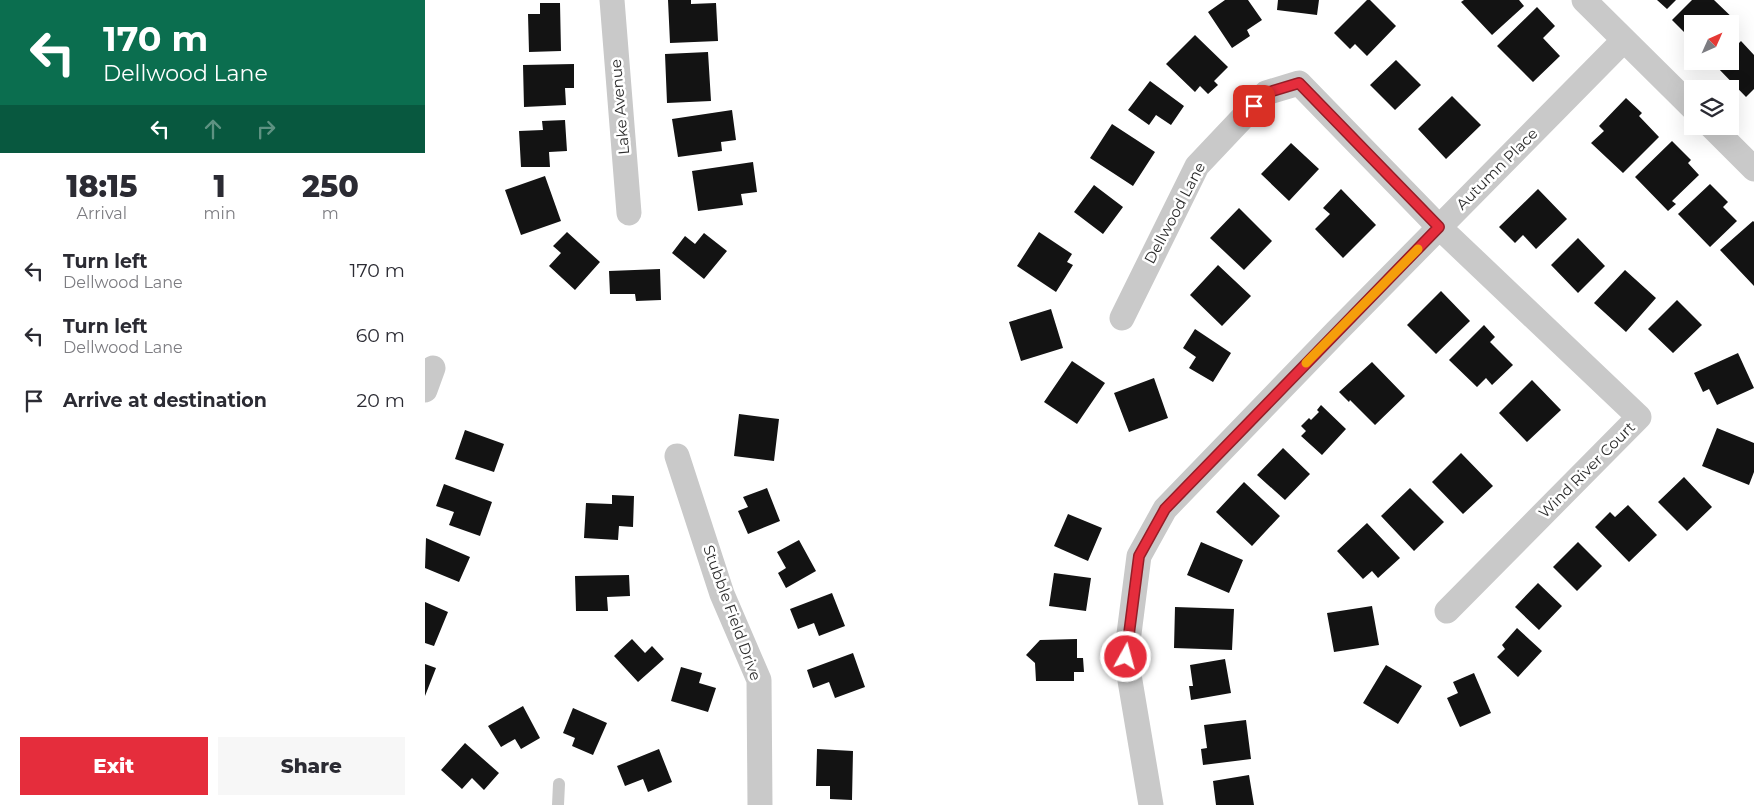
<!DOCTYPE html>
<html lang="en">
<head>
<meta charset="utf-8">
<style>
	body { margin:0; font-family:Montserrat,sans-serif; background:#f7f7f7; color:#2b2b33; height:100vh; display:flex; flex-direction:column; font-size:19px; white-space:nowrap }
	* { box-sizing:border-box; margin:0 }
	p { font-size:16px; color:#7c7c81 }
	.icon { flex:none; width:28px; height:28px; fill:none; stroke:currentColor; stroke-width:2; stroke-linecap:round; stroke-linejoin:round }
	.map { position:relative; flex:1; overflow:hidden }
	.panel { display:flex; flex-direction:column; background:#fff; width:425px }
	.panel>* { flex:none }
	.hud { background:#0b6e4f; color:#fff; overflow:hidden }
	.needle { width:32px; rotate:45deg }
	.buttons { position:absolute; left:1259px; top:15px; display:grid; gap:10px }
	.buttons a { display:grid; place-items:center; width:55px; height:55px; border-radius:0px; background:#fff; box-shadow:0 5px 20px #0002; font-size:25px }
	.pin { position:absolute; display:grid; place-items:center; width:42px; height:42px; color:#fff; margin:-21px; border-radius:10px; box-shadow:0 2px 8px #0006 }
	.me { position:absolute; width:55px; margin:-28px; rotate:7deg; stroke-linejoin:round; filter:drop-shadow(0 0 4px #0008) }
	.turn { display:flex; align-items:center; gap:18px; height:105px; padding:0 20px; font-size:22px }
	.turn .icon { width:65px; height:65px; stroke-width:2.5 }
	.turn b { display:block; font-size:35px; line-height:42px }
	.lanes { display:flex; align-items:center; height:48px; padding:0 20px; background:#0003; justify-content:center; gap:25px; direction:ltr }
	.lanes .off { opacity:.35 }
	.eta { display:flex; justify-content:space-evenly; align-items:center; height:85px; text-align:center }
	.eta b { font-size:30px; font-weight:800; line-height:35px }
	.cta { display:flex; gap:10px; margin-top:auto; padding:10px 20px }
	.cta a { flex:1; height:58px; border-radius:0px; background:#e52d3c; color:#fff; font-size:20px; font-weight:800; line-height:58px; text-align:center }
	.cta a+a { background:#f7f7f7; color:#2b2b33 }
	ul { padding:0; list-style:none }
	li { display:flex; align-items:center; gap:15px; height:65px; padding:0 20px }
	li div { flex:1 }
	li b { display:block; font-size:19px }
	li em { font-style:normal }
	main { display:flex; flex:1; min-height:0 }
	.map>svg:first-child { display:block }
</style>
</head>
<body>
<main>
<section class="panel">
<div class="hud">
<div class="turn"><svg class="icon" aria-label="left" viewBox="0 0 24 24"><path d="M17 20v-9H6M10 6l-5 5 5 5"/></svg><div><b>170 m</b>Dellwood Lane</div></div>
<div class="lanes"><svg class="icon" aria-label="left" viewBox="0 0 24 24"><path d="M17 20v-9H6M10 6l-5 5 5 5"/></svg><svg class="icon off" aria-label="ahead" viewBox="0 0 24 24"><path d="M12 20V5M6 11l6-6 6 6"/></svg><svg class="icon off" aria-label="right" viewBox="0 0 24 24"><path d="M7 20v-9h11M14 6l5 5-5 5"/></svg></div>
</div>
<div class="eta">
<div><b>18:15</b><p>Arrival</p></div>
<div><b>1</b><p>min</p></div>
<div><b>250</b><p>m</p></div>
</div>
<ul>
<li><svg class="icon" aria-label="left" viewBox="0 0 24 24"><path d="M17 20v-9H6M10 6l-5 5 5 5"/></svg><div><b>Turn left</b><p>Dellwood Lane</p></div><em>170 m</em></li>
<li><svg class="icon" aria-label="left" viewBox="0 0 24 24"><path d="M17 20v-9H6M10 6l-5 5 5 5"/></svg><div><b>Turn left</b><p>Dellwood Lane</p></div><em>60 m</em></li>
<li><svg class="icon" aria-label="arrive" viewBox="0 0 24 24"><path d="M6 21V4h12l-3 4 3 4H6"/></svg><div><b>Arrive at destination</b></div><em>20 m</em></li>
</ul>
<div class="cta"><a>Exit</a><a>Share</a></div>
</section>
<div class="map">
<svg width="1329" height="805" viewBox="0 0 1329 805">
	<rect width="100%" height="100%" fill="#fff"/>
	<path fill="#131313" d="M243,0h23v4l25,-1 2,38 -48,2z
		M800,0h23l14,20 -15,10 3,6 -18,12 -24,-36z
		M853,0h41l-2,15 -40,-5z
		M942,0h3l26,26 -29,30 -12,-12 -5,5 -16,-16z
		M1039,0h55l5,6 -32,29 -31,-33z
		M1232,0h19l-9,9z
		M1267,0h22l24,23 -8,8v-7h-37v11l-3,3 -18,-18z
		M115,3h20l1,48 -32,1 -1,-38h12z
		M1112,7l18,19 -12,12 17,18 -27,26 -36,-36z
		M770,35l33,32 -14,14 4,4 -10,9 -8,-8 -5,6 -29,-28z
		M1316,41l13,14v34l-8,8 -30,-31 5,-5h9v-9z
		M283,52l3,49 -44,2 -2,-49z
		M971,60l25,25 -26,25 -25,-25z
		M149,64v24h-9l1,17 -42,2 -1,-42z
		M725,81l34,25 -13,19 -15,-10 -7,10 -21,-15z
		M1027,96l29,29 -35,34 -28,-30z
		M1201,98l16,15 -3,3 20,21 -36,36 -32,-30 13,-12 -5,-5z
		M307,110l4,30 -15,2 1,9 -44,6 -6,-38z
		M140,120l2,31 -18,1 1,15h-29l-2,-36 24,-1 -1,-9z
		M687,124l43,28 -22,34 -43,-28z
		M1247,141l19,19 -3,3 11,12 -27,26 4,3 -8,7 -33,-34z
		M866,143l28,26 -30,32 -28,-27z
		M328,162l4,30 -16,2 2,11 -45,6 -6,-40z
		M120,176l16,45 -40,14 -16,-45z
		M1285,184l18,18 -5,5 14,14 -27,26 -32,-33z
		M669,185l29,22 -20,27 -29,-22z
		M916,189l35,36 -33,33 -28,-29 15,-15 -7,-6z
		M1113,189l29,30 -31,30 -13,-14 -8,8 -16,-16z
		M814,208l33,33 -28,29 -34,-32z
		M1328,221l1,1v64l-34,-36z
		M142,232l33,30 -25,28 -26,-24 12,-13 -8,-7z
		M614,232l33,22 -5,8 6,3 -17,27 -39,-26z
		M279,233l23,18 -23,28 -32,-26 13,-17 10,8z
		M1153,238l27,28 -27,27 -27,-28z
		M793,265l33,31 -29,30 -32,-31z
		M235,269l1,31 -25,1 -1,-7h-25l-1,-23z
		M1200,270l31,28 -30,34 -32,-29z
		M1016,291l29,30 -34,33 -29,-29z
		M1252,300l25,25 -29,28 -25,-24z
		M626,309l12,39 -42,13 -12,-39z
		M1059,325l11,12 -5,5 23,23 -21,20 -6,-7 -9,9 -28,-27z
		M770,329l36,24 -18,29 -24,-14 7,-11 -13,-9z
		M1313,353l16,35 -37,17 -8,-16 -6,3 -9,-19z
		M647,361l33,22 -28,41 -33,-22z
		M947,362l33,34 -30,29 -25,-25 -1,2 -10,-10z
		M729,378l14,40 -39,14 -15,-39z
		M1107,380l29,30 -34,32 -28,-29z
		M896,405l25,24 -24,26 -21,-19 5,-5 -5,-5 8,-8 2,2 8,-8 -2,-2z
		M314,414l40,5 -5,42 -40,-5z
		M1292,428l37,15v29l-5,13 -47,-19z
		M40,430l39,14 -10,28 -39,-13z
		M858,448l27,26 -25,26 -28,-25z
		M1036,453l32,33 -30,28 -31,-32z
		M1259,477l28,30 -25,24 -29,-29z
		M819,482l36,34 -28,30 -36,-34z
		M19,484l48,18 -12,34 -31,-11 5,-13 -18,-6z
		M342,488l13,33 -32,13 -10,-23 10,-4 -5,-10z
		M985,488l34,34 -30,29 -33,-35z
		M187,495l22,1 -1,31 -14,-1 -1,14 -34,-2 2,-35 26,1z
		M1203,505l29,30 -28,27 -34,-35 15,-15 5,5z
		M643,514l34,14 -14,33 -34,-15z
		M942,523l33,35 -22,20 -6,-7 -9,8 -26,-28z
		M1,538l44,19 -11,25 -34,-14z
		M374,540l17,31 -30,17 -8,-15 8,-5 -9,-16z
		M776,542l42,18 -14,33 -42,-18z
		M1153,542l24,24 -25,25 -24,-24z
		M629,573l37,5 -5,33 -37,-5z
		M204,575l1,21 -23,1 1,14h-32l-1,-35z
		M1113,583l24,23 -23,24 -24,-23z
		M407,593l13,33 -26,10 -5,-13 -16,6 -8,-20z
		M0,602l23,10 -14,34 -9,-3z
		M947,606l7,39 -45,7 -7,-39z
		M750,607l59,2 -2,41 -58,-2z
		M1092,628l25,23 -24,26 -21,-20 8,-8 -3,-4z
		M207,639l13,14 7,-7 12,13 -26,23 -24,-26z
		M652,639v19h6l1,14h-10v9h-38l-1,-18 -9,-8 14,-15z
		M428,653l12,34 -30,11 -6,-16 -16,6 -6,-18z
		M800,659l6,34 -40,7 -2,-14h4l-3,-21z
		M0,664l11,4 -11,28z
		M961,665l36,21 -24,38 -35,-21z
		M256,667l21,6 -3,10 17,5 -8,24 -37,-11z
		M1049,673l17,40 -31,14 -13,-29 11,-5 -5,-11z
		M98,706l17,32 -19,11 -6,-10 -14,8 -13,-21z
		M148,708l34,15 -14,32 -21,-9 3,-8 -12,-5z
		M821,720l5,39 -48,6 -2,-16 6,-1 -3,-23z
		M40,743l34,30 -15,17 -12,-12 -10,11 -21,-19z
		M234,749l13,33 -24,10 -5,-13 -18,7 -8,-20z
		M392,749l36,2 -1,49 -22,-1v-13h-14z
		M824,775l5,30h-38l-3,-24z"/>
	<g fill="none" stroke-linecap="round" stroke-linejoin="round">
		<path stroke="#c9c9c9" stroke-width="12" d="M133,805l1,-21"/>
		<path stroke="#c9c9c9" stroke-width="25" d="M187,0l17,213
			M1159,0l109,108
			M1286,126l43,43
			M697,318l75,-152 69,-73 33,-10 140,144 200,190 -192,194
			M0,390l8,-22
			M252,456l45,138 37,86 1,125
			M726,805l-25,-148 13,-101 26,-47 171,-177 288,-292"/>
	</g>
	<g fill="none" stroke-linecap="round" stroke-linejoin="round">
		<g stroke="#951d27" stroke-width="12">
			<path id="route" d="M701,657l13,-101 26,-47 274,-282 -140,-144 -33,10 -12,13"/>
		</g>
		<use href="#route" stroke="#e52d3c" stroke-width="9"/>
		<path stroke="#f59e0b" stroke-width="9" d="M881,363l112,-114"/>
	</g>
	<g text-anchor="middle" stroke-width="5" stroke-linejoin="round" paint-order="stroke">
		<g font-size="15" fill="#2c2c2c" stroke="#fff">
			<text transform="translate(195 107) rotate(-95)" y="5">Lake Avenue</text>
			<text transform="translate(1072 169) rotate(-45)" y="5">Autumn Place</text>
			<text transform="translate(750 213) rotate(-62)" y="5">Dellwood Lane</text>
			<text transform="translate(1162 470) rotate(-45)" y="5">Wind River Court</text>
			<text transform="translate(307 613) rotate(70)" y="5">Stubble Field Drive</text>
		</g>
	</g>
</svg>
<div class="buttons">
<a><svg class="needle" viewBox="-14 -14 28 28"><path d="M0-13l5 13h-10z" fill="#e53935"/><path d="M0 13l5-13h-10z" fill="#7c7c81"/></svg></a>
<a><svg class="icon" aria-label="layers" viewBox="0 0 24 24"><path d="M12 4l9 5-9 5-9-5zM3 14l9 5 9-5"/></svg></a>
</div>
<div class="pin" style="left:829px;top:106px;background:#d93025"><svg class="icon" aria-label="arrive" viewBox="0 0 24 24"><path d="M6 21V4h12l-3 4 3 4H6"/></svg></div>
<svg class="me" style="left:701px;top:657px" viewBox="-20 -20 40 40"><circle r="17" fill="#e52d3c" stroke="#fff" stroke-width="3"/><path d="M0-11L8 9 0 5-8 9z" fill="#fff"/></svg>
</div>
</main>
</body>
</html>
